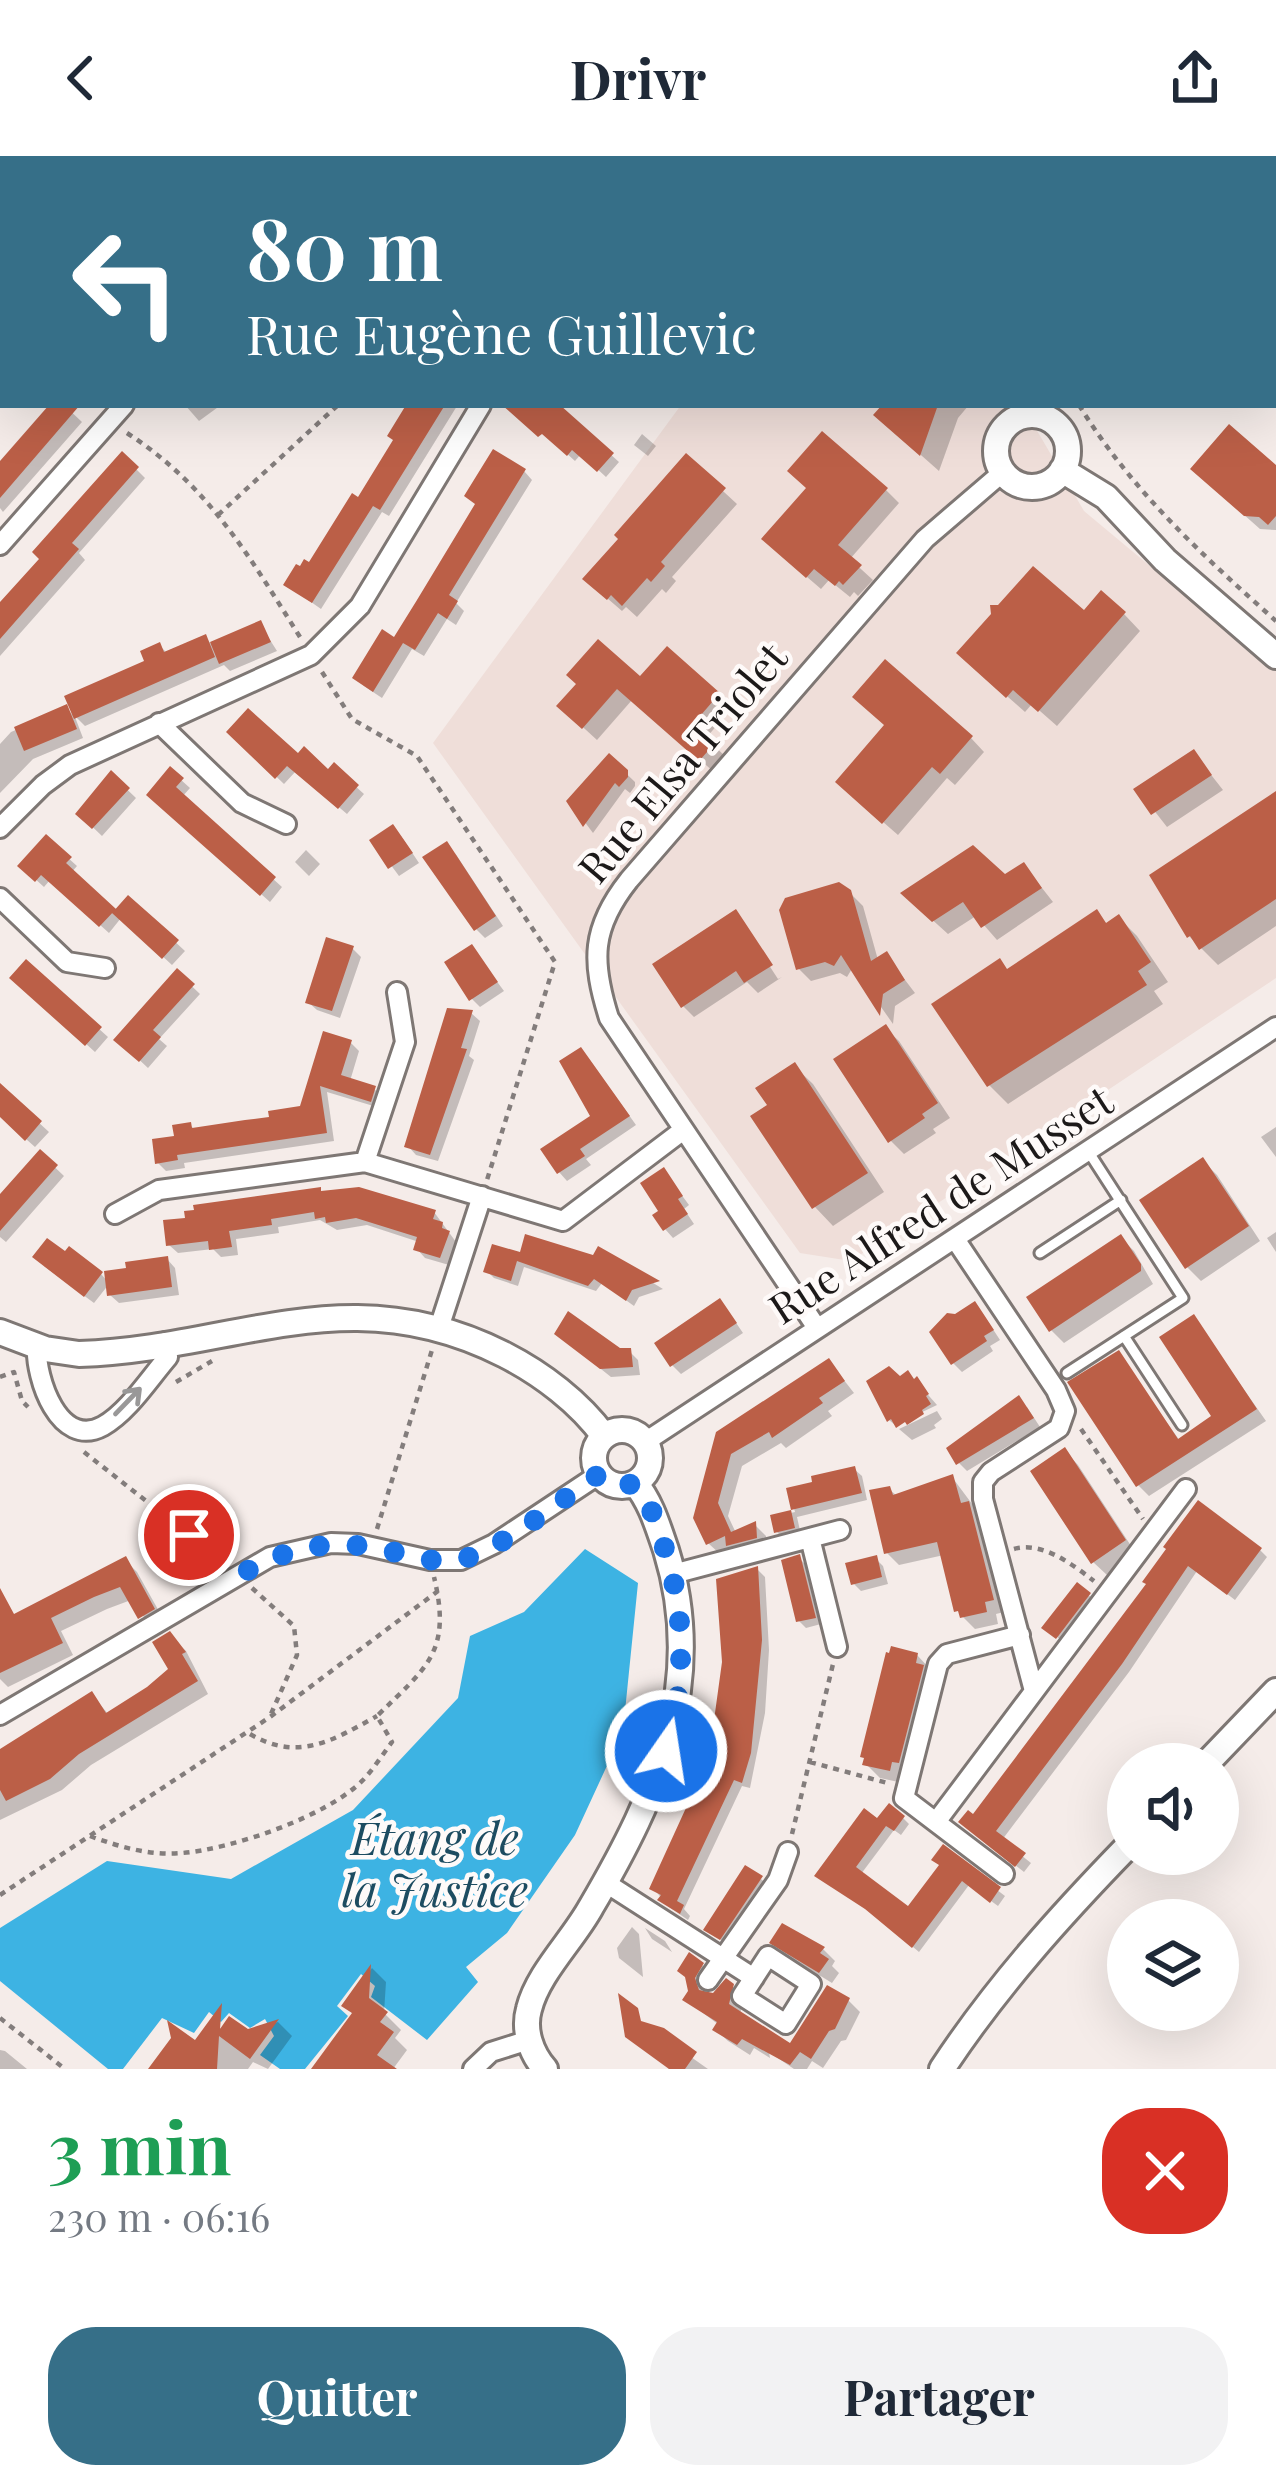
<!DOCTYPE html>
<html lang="fr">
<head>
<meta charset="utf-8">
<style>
	body { margin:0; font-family:"Playfair Display",serif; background:#f2f2f3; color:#1f2937; height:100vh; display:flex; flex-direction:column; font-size:45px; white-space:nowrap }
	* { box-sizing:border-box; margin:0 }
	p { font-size:39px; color:#747a83 }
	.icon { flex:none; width:66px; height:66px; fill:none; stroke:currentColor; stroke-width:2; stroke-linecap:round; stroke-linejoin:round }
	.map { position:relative; height:1913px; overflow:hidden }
	.panel { display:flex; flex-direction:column; background:#fff; flex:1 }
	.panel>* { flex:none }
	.guide { position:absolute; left:0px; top:0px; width:1278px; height:252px; box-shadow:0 12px 48px #0002; background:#366f88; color:#fff; overflow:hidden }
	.controls { position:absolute; left:1107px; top:1587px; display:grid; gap:24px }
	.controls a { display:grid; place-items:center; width:132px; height:132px; border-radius:50%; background:#fff; box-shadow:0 12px 48px #0002; font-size:60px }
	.pin { position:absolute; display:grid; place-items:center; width:102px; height:102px; color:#fff; margin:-51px; border:6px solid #fff; border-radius:50%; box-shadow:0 3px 12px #0007 }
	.me { position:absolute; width:132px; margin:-66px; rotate:13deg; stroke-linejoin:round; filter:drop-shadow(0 0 9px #0008) }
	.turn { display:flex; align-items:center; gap:42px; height:252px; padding:0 48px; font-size:54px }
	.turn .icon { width:156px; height:156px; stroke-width:2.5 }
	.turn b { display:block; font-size:84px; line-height:102px }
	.round { display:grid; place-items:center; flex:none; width:126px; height:126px; border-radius:48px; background:#f2f2f3 }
	.headline { display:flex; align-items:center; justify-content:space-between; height:204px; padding:0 48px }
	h1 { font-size:72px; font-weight:700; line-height:90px; color:#1e9e55 }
	.primary-button { display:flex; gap:24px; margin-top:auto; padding:24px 48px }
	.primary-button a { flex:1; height:138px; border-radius:48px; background:#366f88; color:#fff; font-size:48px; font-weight:700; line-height:138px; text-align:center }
	.primary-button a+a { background:#f2f2f3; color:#1f2937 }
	header { display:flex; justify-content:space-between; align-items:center; height:156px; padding:0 48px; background:#fff; font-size:54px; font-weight:700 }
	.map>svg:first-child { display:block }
</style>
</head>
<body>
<header><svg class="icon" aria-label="back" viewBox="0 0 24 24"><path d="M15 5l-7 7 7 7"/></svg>Drivr<svg class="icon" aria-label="share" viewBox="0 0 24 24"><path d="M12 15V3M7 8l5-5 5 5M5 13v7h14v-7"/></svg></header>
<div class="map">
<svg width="1276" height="1913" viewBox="0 0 1276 1913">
	<rect width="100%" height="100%" fill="#f5ece9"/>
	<path fill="#efded9" d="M681,249h341l62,106 192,160v307l-425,283 -51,-8 -367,-510z"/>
	<path fill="#3db3e3" d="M585,1393l53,34 -15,148 -48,104 -68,98 -41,34 12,15 -51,58 -56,-43 4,-11 -14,-12 -24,32 11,10 -43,53h-25l-20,-14 14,-19 -9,-17 -15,9 -21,-15 -8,9 -12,-10 -15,21 -32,-15 -39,51h-15l-108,-88v-53l107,-67 124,18 122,-69 105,-112 12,-62 54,-24z"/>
	<path fill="#0003" d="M6,0h51l-54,3z
		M394,0h45l-2,3z
		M972,0h99l1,2 -99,1z
		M1167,0h79l-82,3z
		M53,249h11l18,17 -79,90 -3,-4v-43z
		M185,249h36l-22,16z
		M409,249l48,1 -68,110 -7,-4 -61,97 -34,-24 23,-19 49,-65 37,-60z
		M513,249h43l63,57 -13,15 -25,-23 -6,7z
		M886,249h83l-11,13 -19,53 -43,-38z
		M642,278l14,12 -8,10 -14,-11z
		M122,299l23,23 -66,75 6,7 -85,96v-50l43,-47z
		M686,301l51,47 -65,73 4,4 -10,12 -4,-4 -25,28 -11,-10 -4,4 -22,-19z
		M1276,313v61l-16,-1 -53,-47z
		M524,315l8,9 -76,123 8,8 -8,14 -9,-6 -23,37 -12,-7 -30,49 -18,-12 -9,-8 40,-37z
		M886,334l13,13 -49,56 23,21 -15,16 -4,-4 -4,5 -21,-17 -8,9 -43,-37z
		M1084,458h40l16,17 -83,95 -25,-22 -7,8 -49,-43z
		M260,468l17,27 -47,20 -6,-6 -139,61 -9,-9 72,-55 11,-17 9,9 37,-17 7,8z
		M641,525l77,14 14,13 -26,30 21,20 -12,15 -83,-73 -35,40 -23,-21 5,-35z
		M66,552l9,9 8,21 -50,21 -33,34v-49l11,-12z
		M230,576l69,25 30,16 5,-6 30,27 -17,20 -51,-43 -12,13z
		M971,582l13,14 -29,33 -8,-7 -49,57 -46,-40z
		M1194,597l29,37 -56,37 -29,-37z
		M609,601l26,25v4l-5,7 -5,-4 -32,44 -24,-32z
		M170,614l20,18 -8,9 100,90 -12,15 -112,-99z
		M111,618l25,24 -34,38 -23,-22z
		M1276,638v132l-58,39 -29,-29z
		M401,680l18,27 -20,13 -26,-35z
		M46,682l31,28 -6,7 45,40 13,-14 56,52 -13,14 -51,-47 -12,15 -59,-53 -6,7 -23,-21z
		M306,694l14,14 -11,12 -14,-14z
		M455,697l48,73 -18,12 -9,-9z
		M1024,709l29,37 -56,38 -21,-24 -28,18 -31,-28 88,-28z
		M849,736l14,14 15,54 8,-5 29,38 -20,13 -2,18 -40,-57 -6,10 -7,-4 -29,8 -13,-13z
		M1096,757l12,12 11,-7 18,18 31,46 -14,9 9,13 -155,100 -19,-19z
		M740,765l38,58 4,-2 -24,16 -11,-11 -53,35 -11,-11z
		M352,792l9,9 -21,61 -23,-8 -9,-8z
		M472,792l32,43 -24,16 -8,-8z
		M26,807l82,74 -13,15 -82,-74z
		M177,816l23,22 -41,45 8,7 -19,22 -31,-29z
		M471,857l9,8 -11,35 5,4 -36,101 -22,-6 -8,-9z
		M885,872l14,13 51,77 -17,11 3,4 -32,21 -13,-13z
		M350,886l9,9 -9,30 24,8 9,8 -3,11 -53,-16 7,49 -150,22 1,5 -19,3 -8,-8 32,-38 5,5 77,-11 30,-10z
		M589,903l47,66 -50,34 5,6 -24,16 -8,-9 35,-55z
		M794,910l19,18 71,108 -51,34 -18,-19 -61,-90 17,-11z
		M0,931l49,45 -14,15 -35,-31z
		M1276,971v30l-15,-20z
		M40,997l24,23 -58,66 -6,-5v-40z
		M1203,1005l14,14 43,66 -59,40 -14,-14z
		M664,1015l25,34 -5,4 10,15 -21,14 -8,-9 -3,-17z
		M323,1038l111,18 22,30 -7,23 -24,-7 -8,-9 2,-7 -52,-17 -30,5 -17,-10 -42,7 1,6 -43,6 2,16 -17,2 -8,-8 -35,4 -9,-8z
		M1276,1076v20l-9,-14z
		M1121,1082l13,13 19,33 -89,59 -13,-13z
		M599,1094l64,39 -24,8 -5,9 -32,-23 -6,8 -72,-24 -6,19 -24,-8 -7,-7 35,-15 72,3z
		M167,1103l8,9 4,27 -60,8 -9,-8 -1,-11 -15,19 -50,-37 57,8 7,8z
		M728,1155l15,22 -62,41 -9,-9z
		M983,1158l17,26 -10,6 3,5 -31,21 -9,-9z
		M1193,1161l73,104 -117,75 -11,-11 -20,-131 62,87 36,-24z
		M567,1186l62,9 9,9 2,15 -29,2z
		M829,1205l25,32 -26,18 4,5 -46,32 -5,-5 -39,23 -14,50 8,17 19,-8 11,11 1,13 -27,7 -8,-8 -12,6 -12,-11 11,-109z
		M899,1224l23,8 15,17 -42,20 -6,-5z
		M1027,1251l13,20 -73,44 -8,-8z
		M937,1255l5,8 -8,6 2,3 -24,12 -13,-11z
		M1065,1295l13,14 59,90 -30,20 -14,-13z
		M854,1313l8,7 5,24 -70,17 4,18 -17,4 -7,-7 -4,-15 22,-5 -6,-22z
		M952,1321l29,39 23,96 -8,2 2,10 -23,5 -12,-12 -19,-62 -45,10 -12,-12 2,-64 8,7z
		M1170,1394h90l7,7 -32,43 -38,-29 -68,101 -127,168 29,23 -7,9 -55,-43 4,-11 176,-233z
		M799,1402l7,7 15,59 -15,4 -7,-7z
		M876,1403l7,7 5,18 -27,7 -7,-7z
		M125,1404l12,12 28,50 -12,7 -22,-29 -24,9 -46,22 12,24 -65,32 -8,-8v-56z
		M757,1413l8,8 4,73 -4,63 -15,75 -8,-2 -58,123 6,7 -2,4 -19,-13 -16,-19 50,-112z
		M1077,1430l15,12 -31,42 -16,-12z
		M169,1479l17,16 22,43 -117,71 -29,25 -62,30v-68l92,-57 17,20 63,-45z
		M917,1499l13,14 -27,114 -23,-5 -14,-14z
		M903,1662l6,6 -8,11 -7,-5 -33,44 48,36 33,-44 1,-17 62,47 -7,10 -29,-21 -50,67 -44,-37 -51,-34 54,-59z
		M761,1723l9,8 -41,59 -22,-17z
		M632,1771l7,7 4,43 -24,-19 -2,-10z
		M645,1772l20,13 7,11 -20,-13z
		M773,1786l50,7 12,12 -3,5 7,7 -7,10 -47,-29z
		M702,1809l11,11 -7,19 8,1 18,-10 12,12 -4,16 51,33 57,-47 12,12 -14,28 -5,1 -18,27 -11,-7 -5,8h-13l-25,-17 1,6 -16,-10 -4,7 -22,-14 -12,-11 3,-5 -33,-25 5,-8 -2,-13z
		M372,1812l14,14 -2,31 17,17 -6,8 12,12 -14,19h-78l39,-54 -9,-10z
		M623,1853l85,60h-39z
		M212,1866l11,8 24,3 31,-11 14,14 -24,33 -15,-7 -5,7h-96l44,-25z
		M0,1894l5,1 22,18h-27z"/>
	<path fill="#bb5f47" d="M49,249h31l-80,93v-37z
		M406,249h39l-65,105 -7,-4 -61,97 -29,-18 13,-21 4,2 4,-7 5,3 43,-69 6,4 35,-57 -6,-4z
		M502,249h58l54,48 -17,19 -25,-22 -5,6 -25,-22 -4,3z
		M882,249h56l-18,51 -47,-41z
		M1229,268l47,41v51l-8,9 -9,-8 -15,-1 -54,-47z
		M822,275l66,57 -50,57 24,20 -19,20 -4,-4 -4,5 -21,-17 -8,9 -45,-39 45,-51 -19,-17z
		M493,293l33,20 -77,126 9,6 -11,18 -9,-6 -23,37 -12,-7 -30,49 -21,-14 30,-49 12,8 23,-37 58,-96 -11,-8z
		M122,295l17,16 -67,76 7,6 -79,90v-37l39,-43 -7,-7z
		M686,297l40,35 -65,74 4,4 -14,16 -4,-4 -25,28 -11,-11 -4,5 -25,-21 36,-40 -4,-4z
		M1033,410l51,44 17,-20 25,22 -88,100 -25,-22 -7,8 -50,-45 35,-39 -1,-9h8z
		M261,464l10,22 -52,22 -9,-22z
		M206,478l9,23 -141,62 -10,-23 80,-35 -4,-10 20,-9 4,10z
		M598,483l42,37 27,-30 53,47 -26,30 22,19 -17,19 -82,-72 -35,40 -26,-23 20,-22 -10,-9z
		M885,503l88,77 -33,38 -8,-7 -50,57 -47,-42 49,-57 -32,-28z
		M67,548l10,25 -53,22 -10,-24z
		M248,552l50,45 6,-7 24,23 6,-7 25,23 -21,24 -51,-43 -12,13 -49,-47z
		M1194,593l18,26 -61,40 -18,-26z
		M609,597l19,17v7l-9,10 -4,-4 -32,44 -17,-26z
		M170,610l14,12 -8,9 100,90 -16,19 -114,-101z
		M111,614l19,18 -38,41 -17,-15z
		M1276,635v108l-77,51 -9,-14 -3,2 -38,-63z
		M393,668l20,29 -25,16 -19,-29z
		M46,678l26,23 -6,6 50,46 -17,18 -58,-52 -6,7 -18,-16z
		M447,685l49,75 -22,15 -52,-74z
		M973,689l32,29 19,-12 18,26 -61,40 -18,-26 -31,20 -32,-29z
		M839,726l12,8 20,71 16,-10 18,29 -22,14 -3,22 -39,-61 -7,11 -9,-4 -29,8 -17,-60 6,-12z
		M128,739l51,45 -17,19 -50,-46z
		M736,753l37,56 -29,18 -8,-12 -55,37 -29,-44z
		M1097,753l9,14 13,-9 32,48 -13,9 9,14 -160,102 -56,-83 69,-46 7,11z
		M326,781l28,9 -22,65 -27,-8z
		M472,788l26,38 -29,19 -25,-39z
		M26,803l76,68 -17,19 -76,-68z
		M177,812l18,16 -42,46 8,7 -22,25 -26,-22z
		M447,852l26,2 -12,38 6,1 -37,106 -26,-8z
		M886,868l52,79 -16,11 3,4 -37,25 -55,-84z
		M323,875l29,9 -11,35 35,11 -5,16 -51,-16 7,47 -150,22 1,5 -23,4 -3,-25 22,-3 -2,-11 19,-3 1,6 53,-8 24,-3 -1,-6 32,-5z
		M581,891l49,69 -50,33 5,7 -28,18 -17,-25 50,-33 -31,-55z
		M795,906l73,111 -56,36 -62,-93 17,-11 -12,-17z
		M0,927l42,38 -17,20 -25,-24z
		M40,993l18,16 -58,66v-37z
		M1203,1001l46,69 -64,43 -46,-69z
		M664,1011l19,29 -5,3 10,15 -25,17 -11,-16 6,-4 -18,-28z
		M321,1031v4l38,-4 77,23 -3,9 10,3 -1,6 8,3 -10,27 -27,-8 4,-13 -61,-19 -30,5 -1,-6 -10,2 -1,-7 -43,7 1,6 -43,6 3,16 -23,3 -1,-9 -42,5 -3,-26 22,-2 -1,-7 10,-1 -1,-5z
		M525,1078l68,21 5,-9 62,35 -28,9 -6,11 -32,-22 -6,7 -71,-25 -6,20 -28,-9 9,-28 28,8z
		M1121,1078l20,30v7l-92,61 -23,-35z
		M47,1082l18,13 4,-5 34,26 -19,25 -52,-40z
		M168,1100l4,31 -65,9 -3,-25 22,-3 -1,-6z
		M720,1142l17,25 -67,44 -16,-24z
		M975,1145l19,29 -10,6 3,5 -36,24 -22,-33 18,-19 8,1z
		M568,1155l52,37h11l2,19 -33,2 -46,-35z
		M1194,1158l63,95 -121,78 -69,-105 52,-32 59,89 33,-23 -52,-79z
		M829,1202l16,23 -26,17 4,5 -51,35 -3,-6 -38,22 -13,49 13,29 25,-11 1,17 -31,8 -1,-10 -19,9 -13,-27 23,-86z
		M889,1210l11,10 8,-6 6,9 3,-3 12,18 -3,2 5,8 -9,6 2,4 -17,11 -2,-3 -9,6 -5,-9 -4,3 -21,-41z
		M1019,1239l15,23 -78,47 -10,-17z
		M1065,1291l61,93 -35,24 -61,-93z
		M855,1310l7,27 -71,17 4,18 -21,5 -4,-18 21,-5 -5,-22 26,-6 -1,-6z
		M953,1318l8,29 8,-2 25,99 -9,2 2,10 -27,6 -2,-7 -4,1 -17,-70 -53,12 -15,-64 21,-4 3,9z
		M1198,1344l64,48 -35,47 -39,-29 -66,98 -126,167 30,22 -11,14 -57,-45 10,-12 5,4 173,-230 -4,-2 24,-33 -3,-2z
		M800,1398l16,64 -20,4 -15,-62z
		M877,1399l5,22 -31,8 -6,-22z
		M126,1400l29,53 -17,10 -18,-32 -26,10 -43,21 12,25 -63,30v-85l14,26z
		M758,1410l4,74 -11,113 -9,30 -8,-3 -57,121 7,4 -4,9 -23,-14 4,-5 -12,-6 52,-114 10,-33 11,-80 -6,-83z
		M1077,1426l14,11 -35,46 -15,-11z
		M170,1475l16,21 -4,2 16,27 -119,73 -29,25 -44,22 -6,-11v-41l92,-58 14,22 41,-26 21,-18 -16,-27z
		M891,1490l27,7 -2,10 8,2 -25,98 -7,-1 -2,9 -28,-6 2,-7 -4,-1 26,-105 3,1z
		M889,1647l16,13 -11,15 -8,-5 -30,41 52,39 31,-41 -8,-5 12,-16 58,43 -11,16 -28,-22 -50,67 -47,-39 -51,-33 50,-68 13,10z
		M745,1709l18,11 -43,64 -17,-10z
		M782,1767l43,24 -5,6 9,6 -10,14 -50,-30z
		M689,1796l15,11 -9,15 4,12 14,3 13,-15 8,6 -5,20 61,39 37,-58 23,13 -15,31 -6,2 -18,28 -11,-7 -10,13 -48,-26 -5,6 -25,-15 5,-8 -35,-22 6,-9 -3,-14 -8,-6z
		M371,1808l-2,34 19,14 -8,10 14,10 -17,23 20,14h-86l41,-56 -11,-7z
		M618,1837l20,15 3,13 23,7 33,24 -12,17h-16l-44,-32z
		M222,1847l-2,26 9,-13 19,13 31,-10 -29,40 -31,-23 -2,33h-69l23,-31 -4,-18 28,20z"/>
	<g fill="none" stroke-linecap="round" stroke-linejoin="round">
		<g stroke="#7e7774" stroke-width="15">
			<path id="service" d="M1040,1097l81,-53
				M1124,1180l58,89
				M1067,1217l116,-75 -95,-147"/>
		</g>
		<g stroke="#7e7774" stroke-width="24">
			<path id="minor" d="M1085,0v3
				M91,3l3,-3
				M1275,36l1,-1
				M0,389l124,-140
				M159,567l83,80 44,21
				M0,672l43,-43 27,-20 241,-110 49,-49 121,-201
				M0,742l67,64 38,6
				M365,1006l40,-120 -8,-50
				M115,1058l44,-24 206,-28 198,59 119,-90
				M955,1083l101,151 9,21 -6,17 -68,44 -8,10v17l51,192
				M439,1172l43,-132
				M817,1172l-208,-310c-18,-57 -18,-90 20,-138l296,-341 78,-67
				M37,1191c-2,30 22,103 66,79 25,-14 46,-47 65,-69l-2,-15
				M645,1286l631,-415
				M810,1382l27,109
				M673,1418l167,-44
				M0,1559l270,-158 61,-14 27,1 72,16h31l33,-16 104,-69
				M936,1666l250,-333
				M1004,1718l-100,-76 34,-134 9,-10 73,-19
				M606,1727l148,95
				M768,1800l43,28 -25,40 -44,-28z
				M708,1824l70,-100 10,-28
				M473,1913l18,-17 38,-12"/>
		</g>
		<g stroke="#7e7774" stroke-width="30">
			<path id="tertiary" d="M897,0l2,3
				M996 295a36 36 0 1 1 72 0a36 36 0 1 1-72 0Z
				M1062,314l44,27 59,63 111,96
				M0,1176l45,17 34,5c157,-5 269,-79 426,1 37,19 74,47 99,81
				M594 1302a28 28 0 1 1 56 0a28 28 0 1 1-56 0Z
				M1206,1608l70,-73
				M545,1913c-14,-16 -22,-39 -16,-60 9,-36 44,-69 62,-102 67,-114 116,-224 75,-357 -8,-23 -15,-48 -31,-67
				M942,1913c54,-82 118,-153 186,-223"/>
		</g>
		<path stroke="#837d7c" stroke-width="4.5" stroke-dasharray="6 6" stroke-linecap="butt" d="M929,0l2,3
			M0,40l3,1
			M0,170l3,3
			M1079,249c53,86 122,149 197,216
			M127,277c82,53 122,123 173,204
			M218,359l120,-110
			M322,516l30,47 65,37 138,206 -68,218
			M0,1221l14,-5 8,29 6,6
			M176,1226l36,-21
			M1081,1273l62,90
			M84,1296l137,108
			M377,1373l55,-179
			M1014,1393c28,-8 58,15 80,32
			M252,1432l42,38 3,29 -26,59
			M250,1578c48,28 82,7 127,-18
			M810,1606l81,22
			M792,1678l41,-170
			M90,1680c30,11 60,20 92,17 50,-4 147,-37 182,-74 10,-11 19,-25 28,-37l-15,-26c50,-49 75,-64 57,-139
			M0,1739l270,-178 168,-126
			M0,1862l65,51"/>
		<use href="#service" stroke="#fff" stroke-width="9"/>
		<use href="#minor" stroke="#fff" stroke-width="18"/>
		<use href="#tertiary" stroke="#fff" stroke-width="24"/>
	</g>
	<defs><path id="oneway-shaft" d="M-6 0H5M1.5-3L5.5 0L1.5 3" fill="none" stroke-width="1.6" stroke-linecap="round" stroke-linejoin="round" transform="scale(3)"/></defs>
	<use stroke="#999898" href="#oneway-shaft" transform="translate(128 1245) rotate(-46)"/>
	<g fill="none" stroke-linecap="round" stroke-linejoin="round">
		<path stroke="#1a73e8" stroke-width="21" stroke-dasharray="0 37.8" d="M189,1379l49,41c49,-29 95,-39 152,-25 23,5 49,14 73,8 39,-10 100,-61 135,-84l13,10 24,-1c13,14 19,32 25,51 26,71 27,143 6,216"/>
	</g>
	<g text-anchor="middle" stroke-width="9" stroke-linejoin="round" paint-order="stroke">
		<g font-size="42" fill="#1c1919" stroke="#fefaf9">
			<text transform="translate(683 607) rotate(-50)" y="15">Rue Elsa Triolet</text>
			<text transform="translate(941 1049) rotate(-33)" y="15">Rue Alfred de Musset</text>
		</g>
		<g font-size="45" font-style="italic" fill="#1d4c61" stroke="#fefaf9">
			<text x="435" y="1699">Étang de<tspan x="435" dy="52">la Justice</tspan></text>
		</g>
	</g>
</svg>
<div class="controls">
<a><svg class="icon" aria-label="sound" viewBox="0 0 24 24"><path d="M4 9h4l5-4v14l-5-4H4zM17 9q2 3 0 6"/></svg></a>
<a><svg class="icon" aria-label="layers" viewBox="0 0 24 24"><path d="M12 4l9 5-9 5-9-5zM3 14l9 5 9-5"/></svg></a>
</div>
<div class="pin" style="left:189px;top:1379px;background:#d93025"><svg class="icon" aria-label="arrive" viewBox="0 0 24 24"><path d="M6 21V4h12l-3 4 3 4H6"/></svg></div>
<svg class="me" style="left:666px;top:1595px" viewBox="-20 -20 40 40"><circle r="17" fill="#1a73e8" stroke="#fff" stroke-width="3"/><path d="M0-11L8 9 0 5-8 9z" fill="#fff"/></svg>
<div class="guide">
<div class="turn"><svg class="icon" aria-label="left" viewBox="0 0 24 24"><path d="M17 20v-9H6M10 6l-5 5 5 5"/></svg><div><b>80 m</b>Rue Eugène Guillevic</div></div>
</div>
</div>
<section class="panel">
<div class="headline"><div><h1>3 min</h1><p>230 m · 06:16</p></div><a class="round" style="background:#d93025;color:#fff"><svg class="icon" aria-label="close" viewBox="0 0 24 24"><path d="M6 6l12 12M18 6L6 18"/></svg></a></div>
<div class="primary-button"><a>Quitter</a><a>Partager</a></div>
</section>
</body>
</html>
